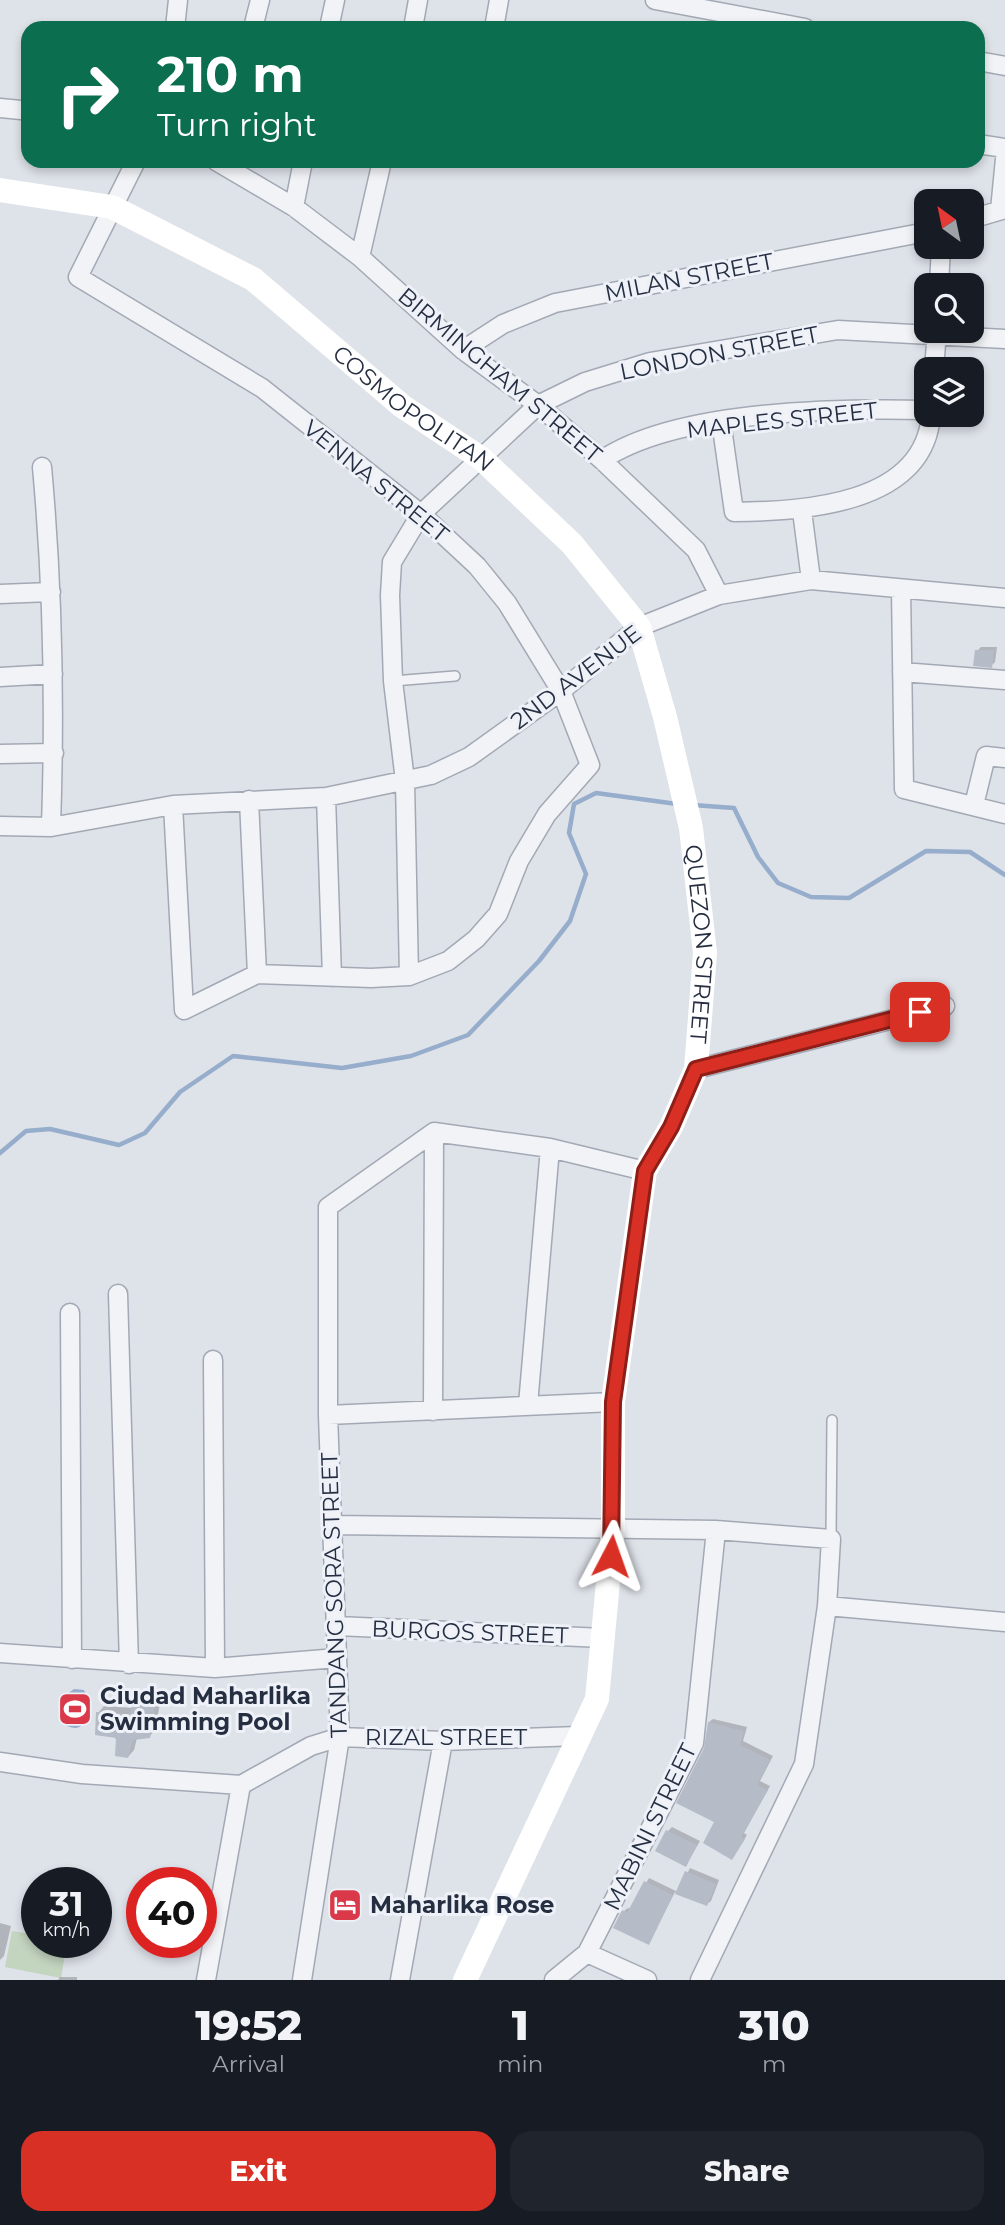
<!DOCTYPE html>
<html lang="en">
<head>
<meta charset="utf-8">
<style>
	body { margin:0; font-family:Montserrat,sans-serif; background:#20242c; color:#f1f3f6; height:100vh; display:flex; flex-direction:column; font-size:26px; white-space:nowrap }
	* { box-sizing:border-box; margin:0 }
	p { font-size:23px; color:#9ea1a6 }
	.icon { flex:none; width:38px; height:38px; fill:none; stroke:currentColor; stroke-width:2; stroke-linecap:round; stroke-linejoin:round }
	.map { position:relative; height:1980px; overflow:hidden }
	.sheet { display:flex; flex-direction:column; background:#171b24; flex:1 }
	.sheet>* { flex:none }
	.banner { position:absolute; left:21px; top:21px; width:964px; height:147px; border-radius:21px; box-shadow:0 4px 10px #0003; background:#0b6e4f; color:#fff; overflow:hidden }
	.needle { width:46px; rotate:327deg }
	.buttons { position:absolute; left:914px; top:189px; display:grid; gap:14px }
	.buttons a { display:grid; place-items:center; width:70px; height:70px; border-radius:14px; background:#171b24; box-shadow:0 4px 10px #0003; font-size:35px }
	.speed { position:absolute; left:21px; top:1867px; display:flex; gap:14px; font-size:35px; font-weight:700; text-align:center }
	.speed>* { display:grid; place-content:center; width:91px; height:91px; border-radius:50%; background:#171b24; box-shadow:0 4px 10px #0003; line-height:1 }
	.speed small { font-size:18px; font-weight:400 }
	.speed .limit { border:10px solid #d22; background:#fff; color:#111 }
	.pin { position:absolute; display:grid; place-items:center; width:60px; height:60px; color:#fff; margin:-30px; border-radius:14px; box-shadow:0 4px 10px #0006 }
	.me { position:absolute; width:77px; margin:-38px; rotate:4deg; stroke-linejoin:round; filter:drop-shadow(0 0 5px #0008) }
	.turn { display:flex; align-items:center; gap:24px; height:147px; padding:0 21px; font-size:32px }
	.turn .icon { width:91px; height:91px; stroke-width:2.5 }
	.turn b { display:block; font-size:49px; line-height:60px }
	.eta { display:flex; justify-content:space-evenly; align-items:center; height:119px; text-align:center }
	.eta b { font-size:42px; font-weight:800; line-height:49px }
	.button { display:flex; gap:14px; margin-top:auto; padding:14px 21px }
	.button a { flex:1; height:80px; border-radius:21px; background:#d93025; color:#fff; font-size:28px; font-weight:800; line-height:80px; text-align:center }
	.button a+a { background:#20242c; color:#f1f3f6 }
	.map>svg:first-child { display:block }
</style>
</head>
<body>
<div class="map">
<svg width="1005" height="1980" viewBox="0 0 1005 1980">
	<rect width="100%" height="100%" fill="#dee2e9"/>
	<path fill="#c3d4bf" d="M12,1931l25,4v7l30,1 -6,35 -56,-11z"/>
	<path fill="#96adcc" d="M74,1689l10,1 4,10 -4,7 3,11c-6,10 -9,12 -20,8l-4,-6 3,-25z"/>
	<path fill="#0003" d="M981,647h16l-2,15 -4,4 -14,-15z
		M142,1691l20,2 -7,37 -6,7 -12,1 -3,12 -6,7 -30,-44 6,-7 29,2 3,-11z
		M713,1719l34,8 -4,14 30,15 -13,25 10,5 -26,47 3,2 -15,23 -15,-36 -11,-74 3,-26z
		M672,1827l28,14 -14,24 -18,-34z
		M690,1868l29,12 -8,21 -4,3 -32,-12 -26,51 -25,-32 4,-3 3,1 18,-31 29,14z
		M0,1923l11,3 -7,30 -4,4z
		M60,1977h17v3h-19z"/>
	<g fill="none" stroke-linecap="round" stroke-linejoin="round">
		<path stroke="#96adcc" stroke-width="4.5" d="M693,805l41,3 24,49 20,26 33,14 38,1 77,-47 44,1 35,23
			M0,1153l26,-22 24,-2 69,16 26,-12 35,-41 53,-36 109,12 69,-12 57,-21 71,-74 31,-40 16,-47 -17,-41 5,-29 22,-11 81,11"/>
	</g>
	<path fill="#b5bbc7" d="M975,650h19l-2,18 -19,-2z
		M134,1696l22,2 -6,40 -17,2 -5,18 -13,-2 1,-18 -21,-3 1,-23 34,2z
		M708,1722l36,9 -4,14 30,15 -13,25 11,5 -27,47 4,2 -13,21 -29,-17 11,-21 -38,-19 28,-55z
		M666,1830l31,15 -11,22 -31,-16z
		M685,1871l31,13 -9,22 -32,-12z
		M644,1881l29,14 -24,50 -36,-17 9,-18 5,3z"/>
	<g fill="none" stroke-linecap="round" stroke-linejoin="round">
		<g stroke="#a3a9b4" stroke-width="12">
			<path id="lane" d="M393,681l62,-5
				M831,1539l1,-119"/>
		</g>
		<g stroke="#a3a9b4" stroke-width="21">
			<path id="street" d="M655,0l150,28
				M175,28l3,-28
				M253,28l7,-28
				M329,28l6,-28
				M413,28l5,-28
				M494,28l5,-28
				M978,61l27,5
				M0,108l21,2
				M978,144l27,4
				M136,161l-58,116 184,111 159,126 56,52 30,37 54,88 29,74 -43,49 -28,47 -21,53 -22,25 -28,22 -39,15 -38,2 -114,-4 -73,36 -11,-205
				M216,161l78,46 66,50 103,93 75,55 64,55 94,90 23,45
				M294,207l9,-46
				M1000,210l5,-51
				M971,219l34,-10
				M360,257l22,-96
				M939,285l2,-38
				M463,350l40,-26 52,-21 371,-71
				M934,369l3,-38
				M721,421l13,91c70,-1 190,-7 197,-97
				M602,460c74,-50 235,-52 324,-50
				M42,467c11,120 13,240 9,360l122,-22 153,-8 105,-22 38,-18 92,-66 78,-64 80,-32 92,-15 194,18
				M802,511l9,69
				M901,589l3,200 101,25
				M0,594l51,-2
				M902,672l103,8
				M0,677l53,-3
				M0,754l54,-1
				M326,797l6,180
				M249,800l8,174
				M974,805l12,-49 19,2
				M0,826l51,1
				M409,976l-4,-195 -12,-100 -3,-86 2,-33 29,-48 117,-109 47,-23 65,-20 188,-32 167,9
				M696,1069l249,-63
				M118,1294l11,370
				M70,1313l2,346
				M213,1360l2,308
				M528,1405l22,-257
				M433,1411l1,-279
				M328,1415l285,-13
				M333,1525l383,5 115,9 -4,67 -23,158 -104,216
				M827,1606l178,16
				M337,1626l266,12
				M0,1653l215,15 122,-10
				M0,1762l82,12 159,11
				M241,1785l70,-39 29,-9 103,4 135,-5
				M587,1953l107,-210 22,-213
				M206,1980l35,-195
				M302,1980l38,-243 -12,-322v-208l106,-75 116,16 95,23
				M400,1980l43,-239
				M554,1980l33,-27 60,27"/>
		</g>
		<use href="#lane" stroke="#f2f3f7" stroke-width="9"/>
		<use href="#street" stroke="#f2f3f7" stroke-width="18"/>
		<path stroke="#fff" stroke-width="24" id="s1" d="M0,190l112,17 141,72 149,127 80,53 90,85 67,83 26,90 26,111 14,125 -9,116 -25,58 -26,44 -32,231v127l-16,170 -132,281"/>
	</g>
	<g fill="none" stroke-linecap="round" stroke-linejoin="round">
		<g stroke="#8d1f18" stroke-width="18">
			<path id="route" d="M611,1556l2,-154 32,-231 26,-44 25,-58 224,-57"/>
		</g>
		<use href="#route" stroke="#d93025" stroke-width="12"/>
	</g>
	<defs>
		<g id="stadium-square" transform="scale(1.75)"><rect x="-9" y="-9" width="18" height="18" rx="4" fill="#d93948" stroke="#eef1f7"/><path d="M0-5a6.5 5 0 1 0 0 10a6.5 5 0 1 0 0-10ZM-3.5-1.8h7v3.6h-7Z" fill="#fff"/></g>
		<g id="hotel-square" transform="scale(1.75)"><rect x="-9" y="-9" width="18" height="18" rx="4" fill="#d93948" stroke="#eef1f7"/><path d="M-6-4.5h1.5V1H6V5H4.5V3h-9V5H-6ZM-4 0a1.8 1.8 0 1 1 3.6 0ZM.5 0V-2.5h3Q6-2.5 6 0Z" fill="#fff"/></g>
	</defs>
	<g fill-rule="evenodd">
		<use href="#stadium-square" x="75" y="1709"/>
		<use href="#hotel-square" x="345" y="1905"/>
	</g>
	<g text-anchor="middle" stroke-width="6" stroke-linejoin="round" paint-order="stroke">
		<g font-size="23" fill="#262f42" stroke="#eef1f7">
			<text transform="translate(689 277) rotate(-11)" y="8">MILAN STREET</text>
			<text transform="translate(719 353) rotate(-11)" y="8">LONDON STREET</text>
			<text transform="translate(500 375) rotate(40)" y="8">BIRMINGHAM STREET</text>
			<text dy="8" stroke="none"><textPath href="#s1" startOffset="478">COSMOPOLITAN</textPath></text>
			<text transform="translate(782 420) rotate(-6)" y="8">MAPLES STREET</text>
			<text transform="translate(376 481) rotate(39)" y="8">VENNA STREET</text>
			<text transform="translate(576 677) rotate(-37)" y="8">2ND AVENUE</text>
			<text dy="8" stroke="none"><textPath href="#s1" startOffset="1118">QUEZON STREET</textPath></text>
			<text transform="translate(334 1595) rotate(-92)" y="8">TANDANG SORA STREET</text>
			<text transform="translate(470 1632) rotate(2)" y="8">BURGOS STREET</text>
			<text x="446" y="1745">RIZAL STREET</text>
			<text transform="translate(650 1827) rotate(-64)" y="8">MABINI STREET</text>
		</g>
		<g font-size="23" font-weight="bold" fill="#262f42" stroke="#eef1f7" text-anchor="start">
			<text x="100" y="1704">Ciudad Maharlika<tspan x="100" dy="26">Swimming Pool</tspan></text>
			<text x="370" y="1913">Maharlika Rose</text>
		</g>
	</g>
</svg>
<div class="buttons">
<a><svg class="needle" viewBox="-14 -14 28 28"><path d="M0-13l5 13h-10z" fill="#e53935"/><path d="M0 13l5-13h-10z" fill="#9ea1a6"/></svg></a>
<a><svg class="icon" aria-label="search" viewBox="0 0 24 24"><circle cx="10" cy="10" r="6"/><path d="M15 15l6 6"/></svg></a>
<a><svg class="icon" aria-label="layers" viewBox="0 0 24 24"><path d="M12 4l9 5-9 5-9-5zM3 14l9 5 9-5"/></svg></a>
</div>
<div class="speed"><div>31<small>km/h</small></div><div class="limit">40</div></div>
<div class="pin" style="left:920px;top:1012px;background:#d93025"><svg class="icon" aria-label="arrive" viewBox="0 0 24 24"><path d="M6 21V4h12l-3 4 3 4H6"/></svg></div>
<svg class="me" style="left:611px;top:1556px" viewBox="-20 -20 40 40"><path d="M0-17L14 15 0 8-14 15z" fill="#d93025" stroke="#fff" stroke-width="4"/></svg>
<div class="banner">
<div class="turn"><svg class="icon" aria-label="right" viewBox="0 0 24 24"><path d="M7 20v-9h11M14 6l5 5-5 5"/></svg><div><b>210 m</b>Turn right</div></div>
</div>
</div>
<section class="sheet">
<div class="eta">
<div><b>19:52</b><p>Arrival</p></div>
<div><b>1</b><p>min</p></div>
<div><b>310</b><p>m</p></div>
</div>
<div class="button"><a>Exit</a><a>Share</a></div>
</section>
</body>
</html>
